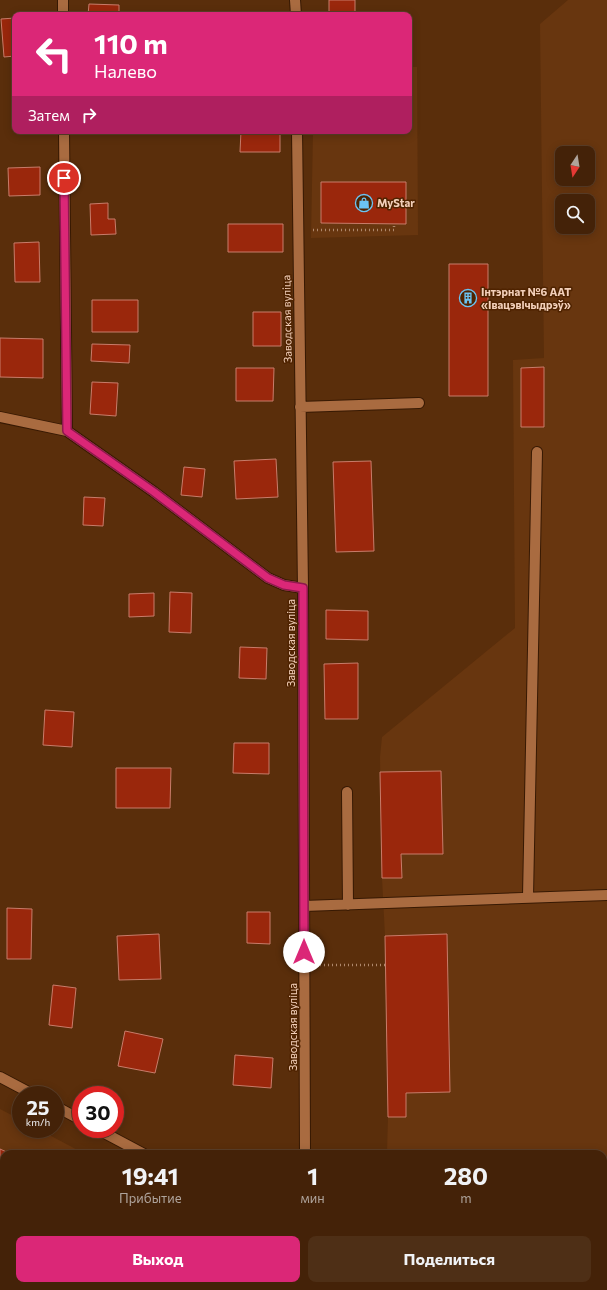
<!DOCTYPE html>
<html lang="ru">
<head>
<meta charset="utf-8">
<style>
	body { margin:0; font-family:Commissioner,sans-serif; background:#4e2f16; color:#f1f3f6; height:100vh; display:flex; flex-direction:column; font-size:15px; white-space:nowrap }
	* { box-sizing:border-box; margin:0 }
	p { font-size:13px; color:#afa49c }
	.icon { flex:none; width:22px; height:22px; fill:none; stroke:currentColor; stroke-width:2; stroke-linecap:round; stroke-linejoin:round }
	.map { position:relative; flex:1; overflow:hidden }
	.panel { position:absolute; left:0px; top:1150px; width:607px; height:140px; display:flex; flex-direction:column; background:#442208; border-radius:12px 12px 0 0; box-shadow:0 2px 10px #0003,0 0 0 1px #5c3f29 }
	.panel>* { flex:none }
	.guide { position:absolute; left:12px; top:12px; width:400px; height:122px; border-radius:8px; box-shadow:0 2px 10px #0003,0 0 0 1px #5c3f29; background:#db2777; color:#fff; overflow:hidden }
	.needle { width:26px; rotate:192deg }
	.tools { position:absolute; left:555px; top:146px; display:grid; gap:8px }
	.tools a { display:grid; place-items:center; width:40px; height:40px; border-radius:8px; background:#442208; box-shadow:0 2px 10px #0003,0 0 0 1px #5c3f29; font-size:20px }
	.speed { position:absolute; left:12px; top:1086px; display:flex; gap:8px; font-size:20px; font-weight:700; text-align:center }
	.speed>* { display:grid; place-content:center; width:52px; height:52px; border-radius:50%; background:#442208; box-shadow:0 2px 10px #0003,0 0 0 1px #5c3f29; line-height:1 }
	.speed small { font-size:10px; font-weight:400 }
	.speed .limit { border:6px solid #d22; background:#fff; color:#111 }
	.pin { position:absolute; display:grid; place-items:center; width:34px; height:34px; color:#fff; margin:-17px; border:2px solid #fff; border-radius:50%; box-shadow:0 1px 4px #0007 }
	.me { position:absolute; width:44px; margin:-22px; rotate:0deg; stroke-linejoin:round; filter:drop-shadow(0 0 3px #0008) }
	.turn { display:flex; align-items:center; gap:14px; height:84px; padding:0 16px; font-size:18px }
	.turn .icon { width:52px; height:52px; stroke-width:2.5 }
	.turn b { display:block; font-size:28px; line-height:34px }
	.then { display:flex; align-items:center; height:38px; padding:0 16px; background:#0003; gap:8px; font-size:15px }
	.eta { display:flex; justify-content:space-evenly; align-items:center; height:68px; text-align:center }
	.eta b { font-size:24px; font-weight:700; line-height:28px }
	.action { display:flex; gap:8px; margin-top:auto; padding:8px 16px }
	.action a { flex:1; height:46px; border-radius:8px; background:#db2777; color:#fff; font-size:16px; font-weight:700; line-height:46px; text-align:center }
	.action a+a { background:#4e2f16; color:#f1f3f6 }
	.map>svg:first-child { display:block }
</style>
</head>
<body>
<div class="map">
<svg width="607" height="1290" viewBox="0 0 607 1290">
	<rect width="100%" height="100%" fill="#5a2e0b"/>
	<path fill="#68360f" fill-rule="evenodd" d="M568,0h39v1237l-4,1v-84h-226v-2h10l1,-35 -3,-181 -3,-58 -2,-121 2,-20 133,-109 -2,-268 31,-2 -4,-334zM562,153h26v26h-26zM562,201h26v26h-26z
		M409,67h8l1,168 -107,3 2,-107h96z
		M0,1109l21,11v9h17l47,25h-81v132h154l-1,4h-157z"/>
	<path fill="#9a270c" stroke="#c87c6a" d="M329,0h26v15h-26z
		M89,4l30,1v10h-31z
		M15,18v38l-11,1 -3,-38z
		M241,131h39v21h-40z
		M40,167v28l-31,1 -1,-28z
		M321,182h85v42l-85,-1z
		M108,203v16h7l1,15 -25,1 -1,-31z
		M228,224h55v28h-55z
		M39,242l1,40h-25l-1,-39z
		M449,264h39v132h-39z
		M92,300h46v32h-46z
		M253,312h28v34h-28z
		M0,338l43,1v39l-43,-1z
		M92,344l38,1 -1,18 -38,-2z
		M544,367v60h-23v-59z
		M236,368h38l-1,33h-37z
		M92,382l26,1 -2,33 -26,-2z
		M276,459l2,38 -42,2 -2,-38z
		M371,461l3,90 -38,1 -3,-90z
		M184,467l21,2 -3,28 -21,-2z
		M84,497l21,1 -2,28 -20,-1z
		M170,592l22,1 -1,40 -22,-1z
		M154,593v23l-25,1v-23z
		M326,610l42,1v29l-42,-1z
		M240,647l27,1 -1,31 -27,-1z
		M358,663v56h-33l-1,-55z
		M45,710l29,2 -2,35 -29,-2z
		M234,743h35v31l-36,-1z
		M116,768h55l-1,40h-54z
		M441,771l2,83h-42l1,24h-20l-2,-106z
		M7,908l25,1 -1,50h-24z
		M247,912h23v32l-23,-1z
		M159,934l2,45 -42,1 -2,-44z
		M447,934l3,158 -44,1v24h-18l-3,-181z
		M53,985l23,3 -4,40 -23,-3z
		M125,1031l38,8 -8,34 -37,-7z
		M235,1055l38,3 -2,30 -38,-3z
		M0,1149l11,5h-7v41l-4,-2z
		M377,1152l35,1v1h-35z
		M65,1286h37l-2,4h-37z
		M331,1286h102v4h-102z"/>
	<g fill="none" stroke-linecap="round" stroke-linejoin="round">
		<g stroke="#371903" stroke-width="12">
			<path id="minor" d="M63,0v15
				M295,0l1,15
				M64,131l3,300
				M297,131l6,457 2,566
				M300,407l119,-4
				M0,417l67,14 87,61 114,86 16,7 19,3
				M347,792l1,113
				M528,896l9,-444
				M304,906l303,-11
				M0,1077l34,18
				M55,1106l26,14
				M97,1129l47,25"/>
		</g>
		<path stroke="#ae876b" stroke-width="2.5" stroke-dasharray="1 3" stroke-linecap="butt" d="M313,230h81v-6
			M320,965h66
			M303,1290v-4"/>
		<use href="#minor" stroke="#a96b40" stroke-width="10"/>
		<path stroke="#c29c82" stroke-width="3" stroke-dasharray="8 4" stroke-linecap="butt" d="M603,1175l4,-1
			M0,1210l4,2
			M603,1268l4,-1
			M209,1286l22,4
			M506,1290l22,-4"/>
	</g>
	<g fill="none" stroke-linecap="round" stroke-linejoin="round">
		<g stroke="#8e194d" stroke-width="10">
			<path id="route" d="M64,178l3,253 87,61 114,86 16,7 19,3 1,364"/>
		</g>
		<use href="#route" stroke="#db2777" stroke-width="7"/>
	</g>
	<defs>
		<g id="shop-ring" transform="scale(0.9)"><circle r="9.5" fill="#4f2300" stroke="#6bc3f2" stroke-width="1.5"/><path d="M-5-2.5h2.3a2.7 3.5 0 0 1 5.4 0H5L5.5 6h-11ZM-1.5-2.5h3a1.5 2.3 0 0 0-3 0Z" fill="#6bc3f2"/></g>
		<g id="building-ring" transform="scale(0.9)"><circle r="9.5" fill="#4f2300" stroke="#6bc3f2" stroke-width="1.5"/><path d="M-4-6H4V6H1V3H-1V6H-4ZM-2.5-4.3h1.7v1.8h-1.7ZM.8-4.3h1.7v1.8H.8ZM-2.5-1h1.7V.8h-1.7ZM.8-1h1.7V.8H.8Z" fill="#6bc3f2"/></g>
	</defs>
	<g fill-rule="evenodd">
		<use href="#shop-ring" x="364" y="203"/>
		<use href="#building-ring" x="468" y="298"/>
	</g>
	<g text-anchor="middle" stroke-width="3" stroke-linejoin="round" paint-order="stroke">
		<g font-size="11" font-weight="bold" fill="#f3d0ba" stroke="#4f2300" text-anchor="start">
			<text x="377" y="207">MyStar</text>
			<text x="481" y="296">Інтэрнат №6 ААТ<tspan x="481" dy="13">«Івацэвічыдрэў»</tspan></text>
		</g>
		<g font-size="11" fill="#f3d0ba" stroke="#4f2300">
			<text transform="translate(287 319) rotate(-91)" y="4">Заводская вуліца</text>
			<text transform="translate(291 643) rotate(-90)" y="4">Заводская вуліца</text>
			<text transform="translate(293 1027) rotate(-90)" y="4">Заводская вуліца</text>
		</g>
	</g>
</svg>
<div class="tools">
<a><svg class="needle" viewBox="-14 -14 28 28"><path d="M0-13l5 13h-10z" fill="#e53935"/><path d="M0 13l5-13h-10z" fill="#afa49c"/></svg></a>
<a><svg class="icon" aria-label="search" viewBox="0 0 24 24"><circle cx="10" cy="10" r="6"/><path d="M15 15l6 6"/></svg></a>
</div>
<div class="speed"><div>25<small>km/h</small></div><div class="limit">30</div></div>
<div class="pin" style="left:64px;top:178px;background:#d93025"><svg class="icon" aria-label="arrive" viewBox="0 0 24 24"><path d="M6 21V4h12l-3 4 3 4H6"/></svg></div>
<svg class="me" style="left:304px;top:952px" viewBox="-20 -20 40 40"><circle r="19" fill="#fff"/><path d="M0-13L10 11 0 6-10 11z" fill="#db2777"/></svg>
<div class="guide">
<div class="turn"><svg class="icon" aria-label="left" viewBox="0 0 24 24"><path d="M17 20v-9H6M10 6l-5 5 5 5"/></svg><div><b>110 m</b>Налево</div></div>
<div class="then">Затем<svg class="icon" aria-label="right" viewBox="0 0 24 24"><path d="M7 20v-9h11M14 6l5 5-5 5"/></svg></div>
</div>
<section class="panel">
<div class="eta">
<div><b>19:41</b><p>Прибытие</p></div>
<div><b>1</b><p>мин</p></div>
<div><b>280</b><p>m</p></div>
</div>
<div class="action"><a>Выход</a><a>Поделиться</a></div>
</section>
</div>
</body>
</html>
